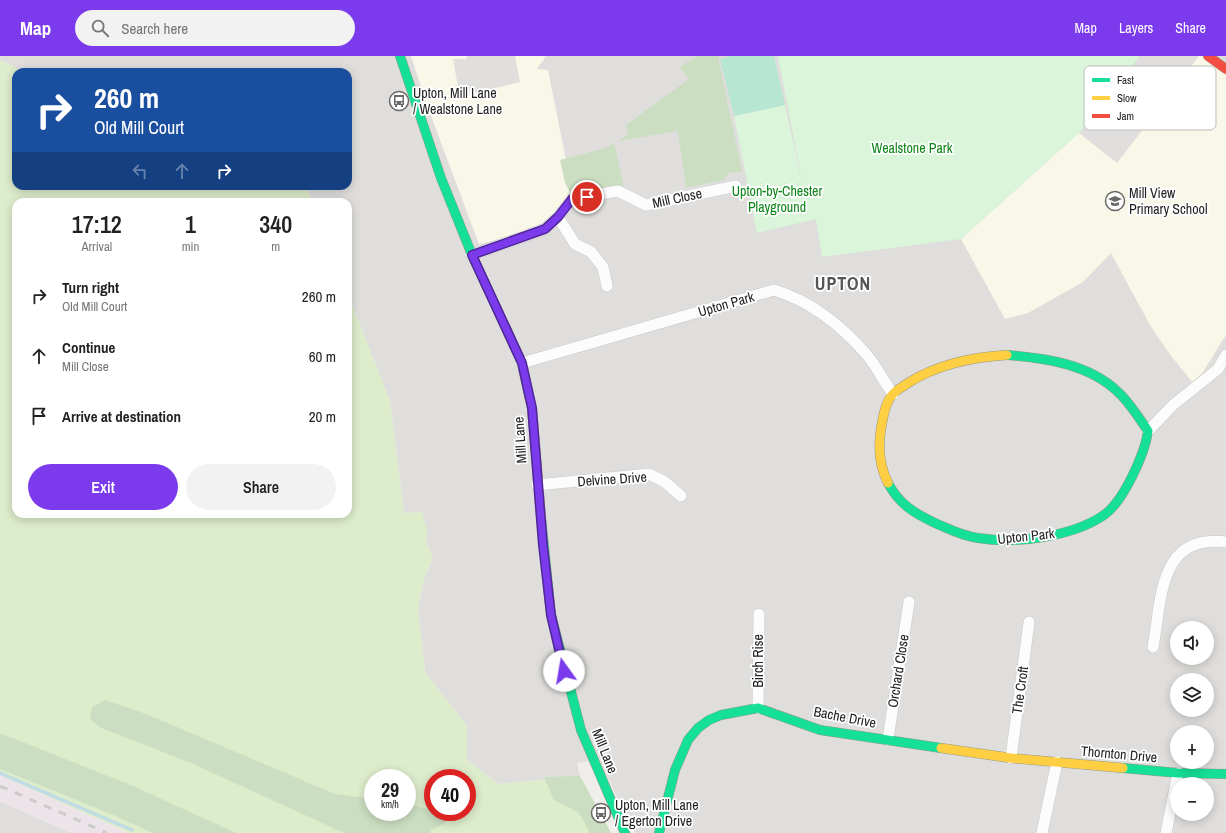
<!DOCTYPE html>
<html lang="en">
<head>
<meta charset="utf-8">
<style>
	body { margin:0; font-family:"Archivo Narrow",sans-serif; background:#f2f2f2; color:#222; height:100vh; display:flex; flex-direction:column; font-size:15px; white-space:nowrap }
	* { box-sizing:border-box; margin:0 }
	p { font-size:13px; color:#767676 }
	.icon { flex:none; width:22px; height:22px; fill:none; stroke:currentColor; stroke-width:2; stroke-linecap:round; stroke-linejoin:round }
	.map { position:relative; flex:1; overflow:hidden }
	.drawer { position:absolute; left:12px; top:142px; width:340px; height:320px; display:flex; flex-direction:column; background:#fff; border-radius:12px; box-shadow:0 2px 10px #0003 }
	.drawer>* { flex:none }
	.hud { position:absolute; left:12px; top:12px; width:340px; height:122px; border-radius:12px; box-shadow:0 2px 10px #0003; background:#1a4fa0; color:#fff; overflow:hidden }
	.tools { position:absolute; left:1170px; top:565px; display:grid; gap:8px }
	.tools a { display:grid; place-items:center; width:44px; height:44px; border-radius:50%; background:#fff; box-shadow:0 2px 10px #0003; font-size:20px }
	.speed { position:absolute; left:364px; top:713px; display:flex; gap:8px; font-size:20px; font-weight:700; text-align:center }
	.speed>* { display:grid; place-content:center; width:52px; height:52px; border-radius:50%; background:#fff; box-shadow:0 2px 10px #0003; line-height:1 }
	.speed small { font-size:10px; font-weight:400 }
	.speed .limit { border:6px solid #d22; background:#fff; color:#111 }
	.pin { position:absolute; display:grid; place-items:center; width:34px; height:34px; color:#fff; margin:-17px; border:2px solid #fff; border-radius:50%; box-shadow:0 1px 4px #0007 }
	.me { position:absolute; width:44px; margin:-22px; rotate:347deg; stroke-linejoin:round; filter:drop-shadow(0 0 3px #0008) }
	.turn { display:flex; align-items:center; gap:14px; height:84px; padding:0 16px; font-size:18px }
	.turn .icon { width:52px; height:52px; stroke-width:2.5 }
	.turn b { display:block; font-size:28px; line-height:34px }
	.lanes { display:flex; align-items:center; height:38px; padding:0 16px; background:#0003; justify-content:center; gap:20px; direction:ltr }
	.lanes .off { opacity:.35 }
	.eta { display:flex; justify-content:space-evenly; align-items:center; height:68px; text-align:center }
	.eta b { font-size:24px; font-weight:600; line-height:28px }
	.action { display:flex; gap:8px; margin-top:auto; padding:8px 16px }
	.action a { flex:1; height:46px; border-radius:24px; background:#7c3aed; color:#fff; font-size:16px; font-weight:600; line-height:46px; text-align:center }
	.action a+a { background:#f2f2f2; color:#222 }
	ul { padding:0; list-style:none }
	li { display:flex; align-items:center; gap:12px; height:60px; padding:0 16px }
	li div { flex:1 }
	li b { display:block; font-size:15px }
	li em { font-style:normal }
	header { display:flex; align-items:center; gap:24px; box-sizing:border-box; height:56px; padding:0 20px; background:#7c3aed; color:#fff }
	header strong { font-size:19px }
	nav { display:flex; gap:22px; margin-inline-start:auto; font-size:14px }
	.search { width:280px; height:36px; background:#f2f2f2; display:flex; align-items:center; gap:10px; box-sizing:border-box; padding:0 14px; border-radius:22px; color:#767676; font-size:15px }
	.map>svg:first-child { display:block }
</style>
</head>
<body>
<header>
<strong>Map</strong>
<div class="search"><svg class="icon" aria-label="search" viewBox="0 0 24 24"><circle cx="10" cy="10" r="6"/><path d="M15 15l6 6"/></svg>Search here</div>
<nav><a>Map</a><a>Layers</a><a>Share</a></nav>
</header>
<div class="map">
<svg width="1226" height="777" viewBox="0 0 1226 777">
	<rect width="100%" height="100%" fill="#f0eeeb"/>
	<path fill="#dfdedc" fill-rule="evenodd" d="M0,0h1226v777h-591l-37,-74 -21,4 3,13 -82,8 -31,-24v-34l-42,-54 -7,-64 6,-29 7,-17 1,-8 -6,-11 1,-13 -23,-17 -14,-112 -42,-107v-92h-36l-6,-16h42v-114h-323l-25,-12zM1177,572h30v30h-30zM1177,624h30v30h-30zM1177,676h30v30h-30zM1177,728h30v30h-30z
		M0,745l71,32h-71z"/>
	<path fill="#ede4e9" d="M0,719l129,58h-58l-71,-32z"/>
	<path fill="#f8f7e8" d="M411,0h135l-9,13 11,1 25,125 -28,28 -42,16 -24,5 -51,-136z
		M1199,0h9l18,13v266l-23,37 -10,11 -21,-26 -21,-30 -40,-74 -28,29 -55,31 -23,6 -44,-80 118,-106 38,30z"/>
	<path fill="#ddeccb" fill-rule="evenodd" d="M0,4l25,12h-9v114h290l6,16h-296v312h332v-220l42,107 14,112 18,-1 5,18 -1,13 6,11 -1,8 -7,17 -6,29 7,64 42,54v34l31,24 82,-8 31,57h-482l-129,-58zM373,722h34v34h-34zM433,722h34v34h-34z"/>
	<path fill="#cbdec1" d="M697,0h21l24,116 -14,1 -4,7 -38,8 -8,-57 -60,10 10,-7 -2,-9 63,-46 -9,-12z
		M614,87l10,43 -8,-1 -45,9 -6,-11 -5,-23 46,-12z
		M105,644l41,14 189,80 38,5v13h34v-8l26,6v2h8l5,3 -1,8 -14,7 -1,3h-86l-153,-70 -92,-36 -9,-8 2,-12z
		M0,677l133,53 103,47h-83l-42,-19 -111,-45z
		M580,720l31,57h-21l-11,-20 -25,-13 -10,-23z"/>
	<path fill="#daf5da" d="M778,0h362l-61,77 -118,106 -139,18 -6,-38 -59,14 -23,-117 51,-11 19,87z"/>
	<path fill="#b7e6d2" d="M731,0h43l11,49 -51,11 -14,-57z"/>
	<path fill="#e0dfde" d="M467,0h48l5,26 -46,11 -9,-3 -1,-4 -6,1 -5,-28h13z
		M585,33l10,12 -5,4 21,27 -23,16 -9,-13 -9,3 -9,-27 10,-4 -3,-6z"/>
	<g fill="none" stroke-linecap="round" stroke-linejoin="round">
		<path stroke="#bfdbe3" stroke-width="3.5" d="M0,717l132,57"/>
		<g stroke="#c9c8c7" stroke-width="12">
			<path id="street" d="M558,161l17,27 16,8 12,15 4,19
				M472,199l73,-26 13,-12 14,-18 46,-8 28,14 90,-19
				M522,307l252,-73c36,11 68,36 93,65 10,12 17,27 26,39
				M1148,375l25,-26 45,-36 8,-14
				M537,429l112,-11 16,8 16,14
				M1153,591c9,-48 5,-113 73,-105
				M758,652l1,-94
				M888,683l21,-137
				M1011,702l18,-136
				M1042,777l15,-71
				M1166,777l12,-60"/>
		</g>
		<g stroke="#999a82" stroke-width="10">
			<path id="fast" d="M400,0l41,122 31,77 50,108 7,33
				M888,427c11,21 26,30 47,40 14,6 27,13 43,15 37,6 94,-1 126,-23 19,-13 41,-61 44,-84 -9,-13 -18,-28 -30,-39 -29,-28 -73,-34 -111,-37
				M541,461l10,98 30,115 44,103
				M1123,712l55,5 48,1
				M659,777l16,-63 13,-30 10,-12 11,-8 12,-5 37,-7 62,22 121,18"/>
		</g>
		<g stroke="#999a82" stroke-width="10">
			<path id="slow" d="M529,340l3,12 9,109
				M888,427c-9,-18 -10,-36 -7,-54 2,-12 4,-26 12,-35 4,-5 10,-7 15,-11 30,-19 63,-26 99,-28
				M941,692l70,10 112,10"/>
		</g>
		<g stroke="#999a82" stroke-width="10">
			<path id="jam" d="M1208,0l18,13"/>
		</g>
		<use href="#street" stroke="#fdfcfc" stroke-width="11"/>
		<use href="#fast" stroke="#16e098" stroke-width="9"/>
		<use href="#slow" stroke="#ffcf43" stroke-width="9"/>
		<use href="#jam" stroke="#f24e42" stroke-width="9"/>
		<path stroke="#ccc" stroke-width="3" stroke-dasharray="8 8" stroke-linecap="butt" d="M0,730l107,47"/>
	</g>
	<g fill="none" stroke-linecap="round" stroke-linejoin="round">
		<g stroke="#51269a" stroke-width="10">
			<path id="route" d="M564,615l-13,-56 -8,-70 -11,-137 -10,-45 -50,-108 73,-26 13,-12 14,-18 15,-2"/>
		</g>
		<use href="#route" stroke="#7c3aed" stroke-width="7"/>
	</g>
	<defs>
		<g id="bus-ring" transform="scale(1)"><circle r="9.5" fill="#fff" stroke="#6a6968" stroke-width="1.5"/><path d="M-5-6H5V4H4V6H2V4H-2V6H-4V4H-5ZM-3.5-4V0h7V-4ZM-3.5 1.2v1.5H-2V1.2ZM2 1.2v1.5H3.5V1.2Z" fill="#6a6968"/></g>
		<g id="school-ring" transform="scale(1)"><circle r="9.5" fill="#fff" stroke="#6a6968" stroke-width="1.5"/><path d="M0-5L7-2L0 1L-7-2ZM-4 1L0 2.5L4 1V4Q0 6-4 4Z" fill="#6a6968"/></g>
	</defs>
	<g fill-rule="evenodd">
		<use href="#bus-ring" x="399" y="45"/>
		<use href="#school-ring" x="1115" y="145"/>
		<use href="#bus-ring" x="601" y="757"/>
	</g>
	<g text-anchor="middle" stroke-width="3.5" stroke-linejoin="round" paint-order="stroke">
		<g font-size="14" fill="#222" stroke="#fff" text-anchor="start">
			<text x="413" y="42">Upton, Mill Lane<tspan x="413" dy="16">/ Wealstone Lane</tspan></text>
			<text x="1129" y="142">Mill View<tspan x="1129" dy="16">Primary School</tspan></text>
			<text x="615" y="754">Upton, Mill Lane<tspan x="615" dy="16">/ Egerton Drive</tspan></text>
		</g>
		<g font-size="14" fill="#0c8416" stroke="#fff">
			<text x="912" y="97">Wealstone Park</text>
			<text x="777" y="140">Upton-by-Chester<tspan x="777" dy="16">Playground</tspan></text>
		</g>
		<g font-size="14" fill="#222" stroke="#fff">
			<text transform="translate(677 142) rotate(-12)" y="5">Mill Close</text>
			<text transform="translate(726 248) rotate(-16)" y="5">Upton Park</text>
			<text transform="translate(520 384) rotate(-94)" y="5">Mill Lane</text>
			<text transform="translate(612 423) rotate(-4)" y="5">Delvine Drive</text>
			<text transform="translate(1026 480) rotate(-6)" y="5">Upton Park</text>
			<text transform="translate(758 605) rotate(-90)" y="5">Birch Rise</text>
			<text transform="translate(898 615) rotate(-81)" y="5">Orchard Close</text>
			<text transform="translate(1020 634) rotate(-82)" y="5">The Croft</text>
			<text transform="translate(845 661) rotate(11)" y="5">Bache Drive</text>
			<text transform="translate(605 695) rotate(68)" y="5">Mill Lane</text>
			<text transform="translate(1119 698) rotate(5)" y="5">Thornton Drive</text>
		</g>
		<g font-size="18" font-weight="bold" letter-spacing="1" fill="#555" stroke="#fff">
			<text x="843" y="234">UPTON</text>
		</g>
	</g>
	<rect x="1084" y="10" width="132" height="64" rx="6" fill="#fff" stroke="#bdbdbd" stroke-width="1"/>
	<rect x="1092" y="22" width="18" height="4" fill="#16e098"/>
	<rect x="1092" y="40" width="18" height="4" fill="#ffcf43"/>
	<rect x="1092" y="58" width="18" height="4" fill="#f24e42"/>
	<g font-size="11" fill="#222">
		<text x="1117" y="28">Fast</text>
		<text x="1117" y="46">Slow</text>
		<text x="1117" y="64">Jam</text>
	</g>
</svg>
<div class="tools">
<a><svg class="icon" aria-label="sound" viewBox="0 0 24 24"><path d="M4 9h4l5-4v14l-5-4H4zM17 9q2 3 0 6"/></svg></a>
<a><svg class="icon" aria-label="layers" viewBox="0 0 24 24"><path d="M12 4l9 5-9 5-9-5zM3 14l9 5 9-5"/></svg></a>
<a>+</a>
<a>−</a>
</div>
<div class="speed"><div>29<small>km/h</small></div><div class="limit">40</div></div>
<div class="pin" style="left:587px;top:141px;background:#d93025"><svg class="icon" aria-label="arrive" viewBox="0 0 24 24"><path d="M6 21V4h12l-3 4 3 4H6"/></svg></div>
<svg class="me" style="left:564px;top:615px" viewBox="-20 -20 40 40"><circle r="19" fill="#fff"/><path d="M0-13L10 11 0 6-10 11z" fill="#7c3aed"/></svg>
<div class="hud">
<div class="turn"><svg class="icon" aria-label="right" viewBox="0 0 24 24"><path d="M7 20v-9h11M14 6l5 5-5 5"/></svg><div><b>260 m</b>Old Mill Court</div></div>
<div class="lanes"><svg class="icon off" aria-label="left" viewBox="0 0 24 24"><path d="M17 20v-9H6M10 6l-5 5 5 5"/></svg><svg class="icon off" aria-label="ahead" viewBox="0 0 24 24"><path d="M12 20V5M6 11l6-6 6 6"/></svg><svg class="icon" aria-label="right" viewBox="0 0 24 24"><path d="M7 20v-9h11M14 6l5 5-5 5"/></svg></div>
</div>
<section class="drawer">
<div class="eta">
<div><b>17:12</b><p>Arrival</p></div>
<div><b>1</b><p>min</p></div>
<div><b>340</b><p>m</p></div>
</div>
<ul>
<li><svg class="icon" aria-label="right" viewBox="0 0 24 24"><path d="M7 20v-9h11M14 6l5 5-5 5"/></svg><div><b>Turn right</b><p>Old Mill Court</p></div><em>260 m</em></li>
<li><svg class="icon" aria-label="ahead" viewBox="0 0 24 24"><path d="M12 20V5M6 11l6-6 6 6"/></svg><div><b>Continue</b><p>Mill Close</p></div><em>60 m</em></li>
<li><svg class="icon" aria-label="arrive" viewBox="0 0 24 24"><path d="M6 21V4h12l-3 4 3 4H6"/></svg><div><b>Arrive at destination</b></div><em>20 m</em></li>
</ul>
<div class="action"><a>Exit</a><a>Share</a></div>
</section>
</div>
</body>
</html>
